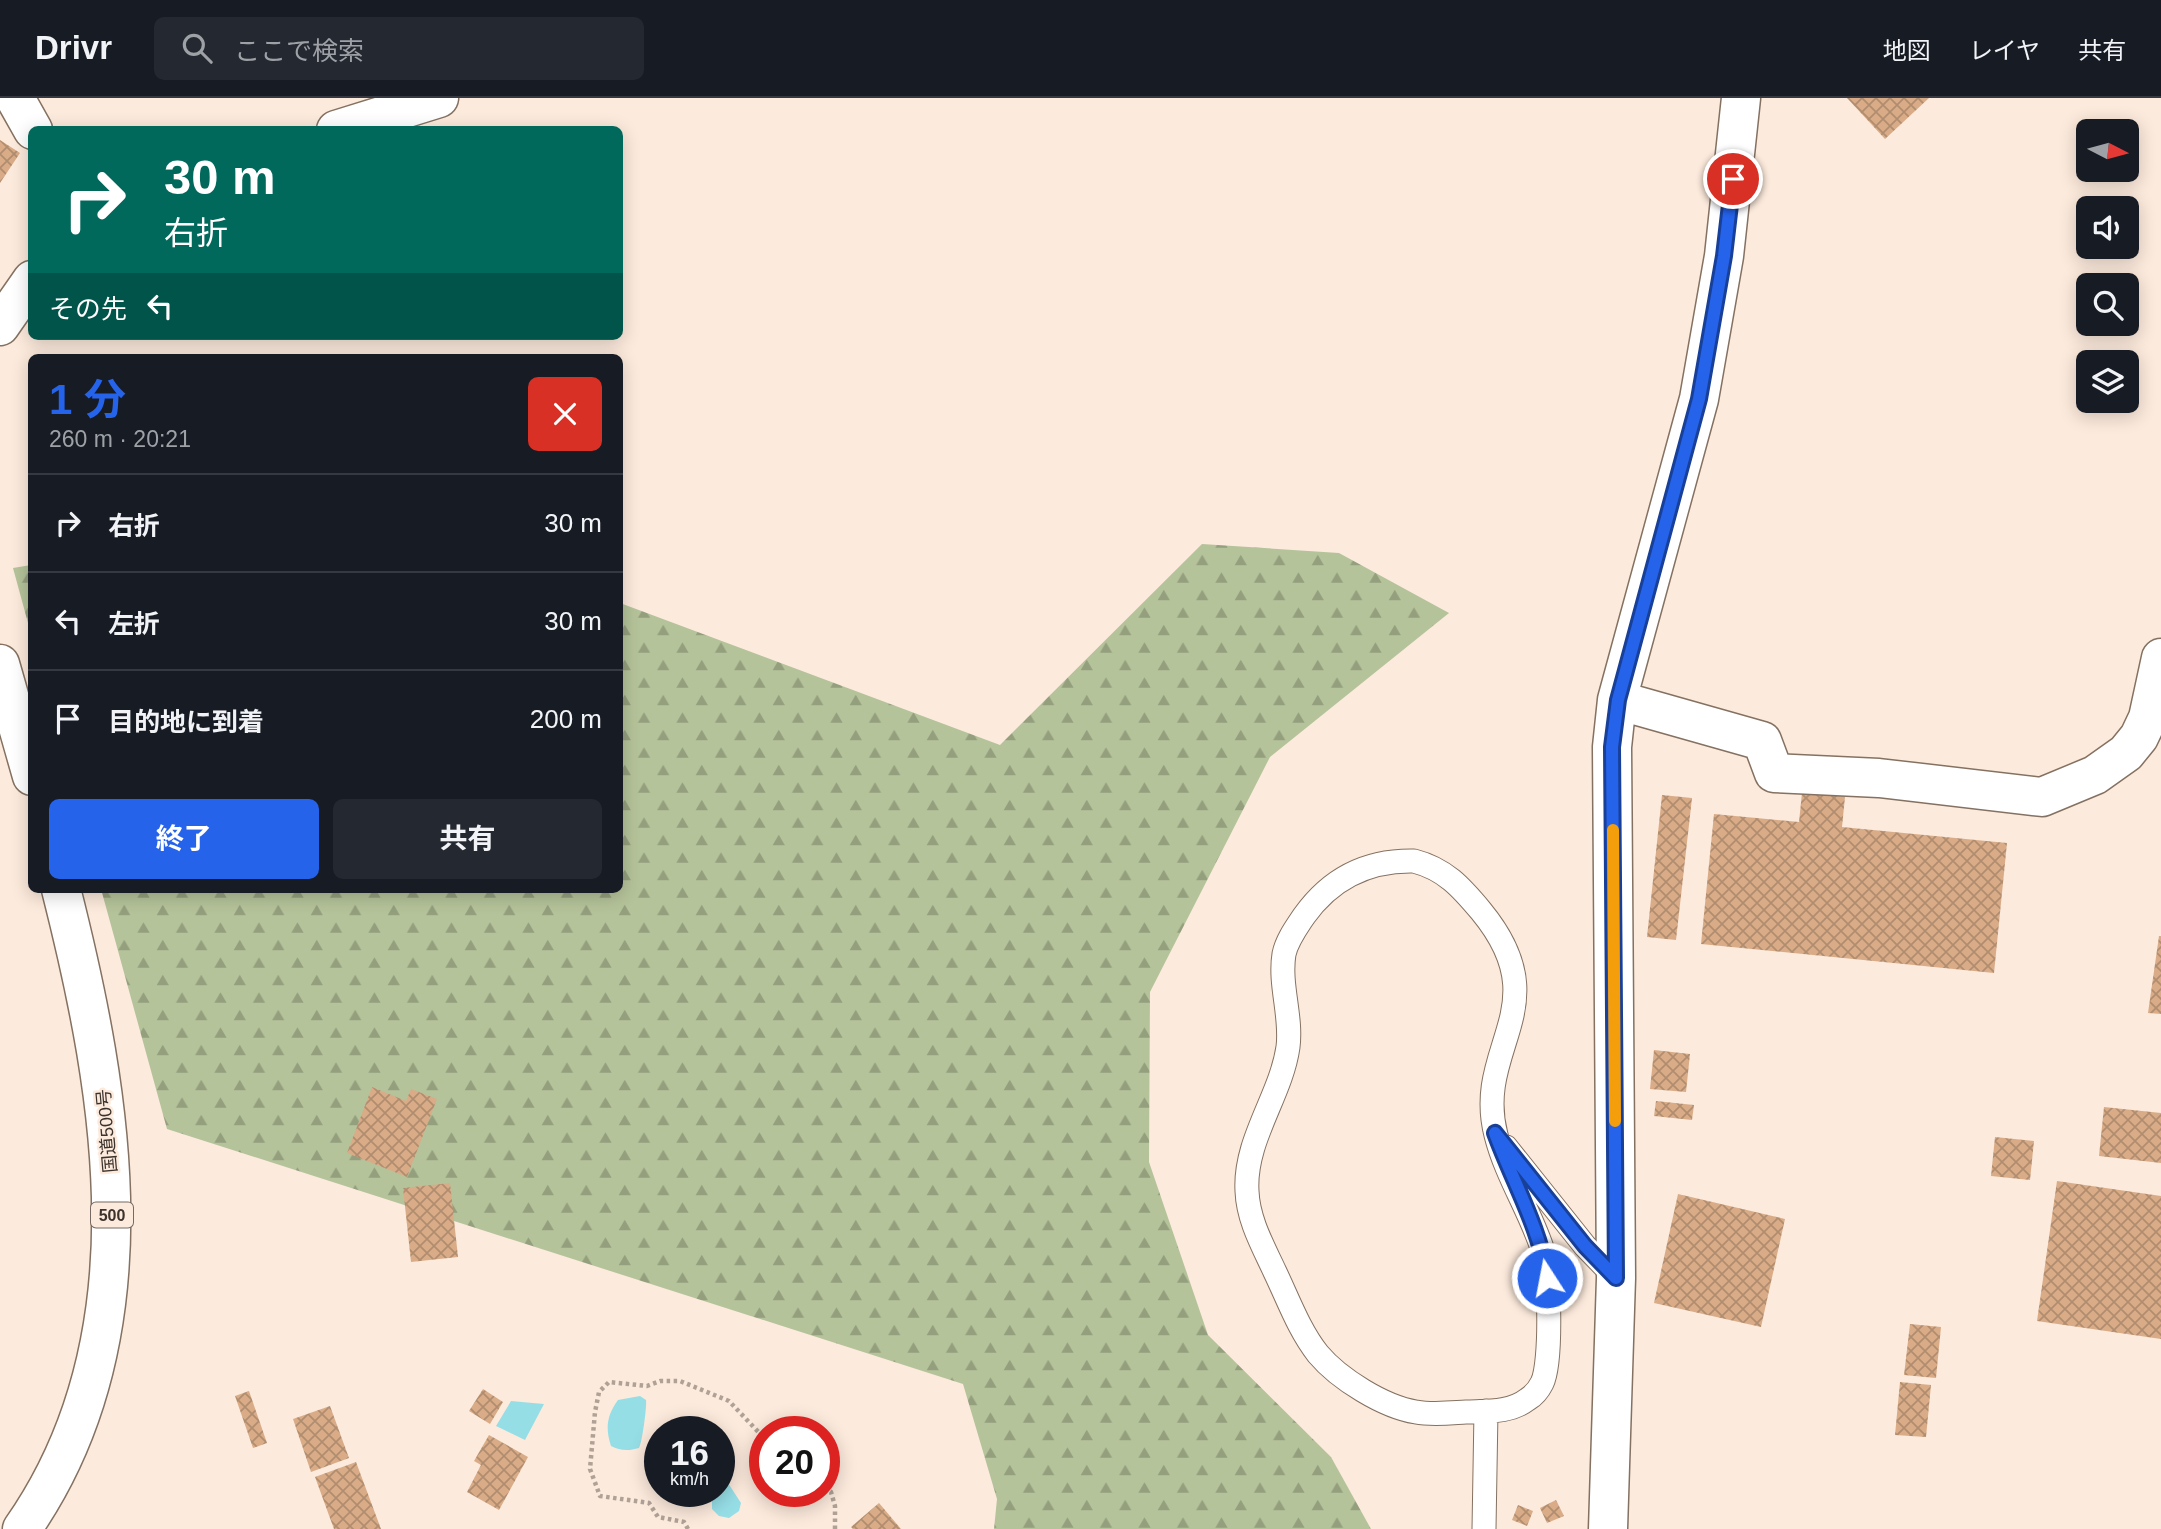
<!DOCTYPE html>
<html lang="ja">
<head>
<meta charset="utf-8">
<style>
	body { margin:0; font-family:Helvetica,"Noto Sans JP",sans-serif; background:#242831; color:#f1f3f6; height:100vh; display:flex; flex-direction:column; font-size:26px; white-space:nowrap }
	* { box-sizing:border-box; margin:0 }
	p { font-size:23px; color:#9ea1a6 }
	.icon { flex:none; width:38px; height:38px; fill:none; stroke:currentColor; stroke-width:2; stroke-linecap:round; stroke-linejoin:round }
	.map { position:relative; flex:1; overflow:hidden }
	.details { position:absolute; left:28px; top:256px; width:595px; height:539px; display:flex; flex-direction:column; background:#171b24; border-radius:10px; box-shadow:0 4px 18px #0003 }
	.details>* { flex:none }
	.hud { position:absolute; left:28px; top:28px; width:595px; height:214px; border-radius:10px; box-shadow:0 4px 18px #0003; background:#00695c; color:#fff; overflow:hidden }
	.needle { width:46px; rotate:96deg }
	.controls { position:absolute; left:2076px; top:21px; display:grid; gap:14px }
	.controls a { display:grid; place-items:center; width:63px; height:63px; border-radius:10px; background:#171b24; box-shadow:0 4px 18px #0003; font-size:35px }
	.speed { position:absolute; left:644px; top:1318px; display:flex; gap:14px; font-size:35px; font-weight:700; text-align:center }
	.speed>* { display:grid; place-content:center; width:91px; height:91px; border-radius:50%; background:#171b24; box-shadow:0 4px 18px #0003; line-height:1 }
	.speed small { font-size:18px; font-weight:400 }
	.speed .limit { border:10px solid #d22; background:#fff; color:#111 }
	.pin { position:absolute; display:grid; place-items:center; width:60px; height:60px; color:#fff; margin:-30px; border:4px solid #fff; border-radius:50%; box-shadow:0 2px 7px #0007 }
	.me { position:absolute; width:77px; margin:-38px; rotate:349deg; stroke-linejoin:round; filter:drop-shadow(0 0 5px #0008) }
	.turn { display:flex; align-items:center; gap:24px; height:147px; padding:0 21px; font-size:32px }
	.turn .icon { width:91px; height:91px; stroke-width:2.5 }
	.turn b { display:block; font-size:49px; line-height:60px }
	.then { display:flex; align-items:center; height:66px; padding:0 21px; background:#0003; gap:14px; font-size:26px }
	.round { display:grid; place-items:center; flex:none; width:74px; height:74px; border-radius:10px; background:#242831 }
	.headline { display:flex; align-items:center; justify-content:space-between; height:119px; padding:0 21px }
	h1 { font-size:42px; font-weight:700; line-height:52px; color:#2563eb }
	.button { display:flex; gap:14px; margin-top:auto; padding:14px 21px }
	.button a { flex:1; height:80px; border-radius:10px; background:#2563eb; color:#fff; font-size:28px; font-weight:700; line-height:80px; text-align:center }
	.button a+a { background:#242831; color:#f1f3f6 }
	ul { padding:0; list-style:none }
	li { display:flex; align-items:center; gap:21px; height:98px; padding:0 21px; border-top:2px solid #363941 }
	li div { flex:1 }
	li b { display:block; font-size:26px }
	li em { font-style:normal }
	header { display:flex; align-items:center; gap:42px; box-sizing:border-box; height:98px; padding:0 35px; background:#171b24; border-bottom:2px solid #363941 }
	header strong { font-size:33px }
	nav { display:flex; gap:38px; margin-inline-start:auto; font-size:24px }
	.search { width:490px; height:63px; background:#242831; display:flex; align-items:center; gap:18px; box-sizing:border-box; padding:0 24px; border-radius:10px; color:#9ea1a6; font-size:26px }
	.map>svg:first-child { display:block }
</style>
</head>
<body>
<header>
<strong>Drivr</strong>
<div class="search"><svg class="icon" aria-label="search" viewBox="0 0 24 24"><circle cx="10" cy="10" r="6"/><path d="M15 15l6 6"/></svg>ここで検索</div>
<nav><a>地図</a><a>レイヤ</a><a>共有</a></nav>
</header>
<div class="map">
<svg width="2161" height="1431" viewBox="0 0 2161 1431">
	<defs>
		<pattern id="forest-firs" width="22" height="20" patternUnits="userSpaceOnUse" patternTransform="scale(1.75)"><rect width="22" height="20" fill="#b5c39a"/><path d="M5 1l3.5 6h-7zM16 11l3.5 6h-7z" fill="#949f7e"/></pattern>
		<pattern id="building-cross-hatch" width="8" height="8" patternUnits="userSpaceOnUse" patternTransform="scale(1.75)"><rect width="8" height="8" fill="#d9ac87"/><path d="M0 0l8 8M0 8l8-8" fill="none" stroke="#b18d6f"/></pattern>
	</defs>
	<rect width="100%" height="100%" fill="#fceadc"/>
	<path fill="url(#forest-firs)" d="M1202,446l137,9 110,60 -179,144 -120,235 -1,170 59,173 123,122 40,72h-377l3,-30 -34,-115 -796,-255 -66,-240h519v-286l380,142z
		M31,467h1l-1,69 -18,-66z"/>
	<path fill="#96dee6" d="M640,1298l6,4c1,7 -4,43 -7,48 -10,3 -19,3 -28,-2 -6,-18 -4,-31 7,-46z
		M511,1303l33,3 -19,36 -29,-14z
		M719,1348l8,10 1,27 13,20 -2,8 -10,7 -10,-2 -7,-7v-10l8,-13z"/>
	<path fill="url(#building-cross-hatch)" d="M1847,0h82l-44,41z
		M0,42l20,13 -20,30z
		M1803,685l43,4 -4,40 165,16 -13,130 -293,-29 13,-130 85,8z
		M1662,697l30,3 -16,142 -29,-3z
		M2159,838h2v78l-13,-1z
		M1654,952l36,4 -4,38 -36,-3z
		M372,989l34,14 5,-12 26,10 -30,78 -60,-24z
		M1656,1003l38,4 -2,15 -38,-4z
		M2104,1009l57,6v50l-62,-7z
		M1995,1039l39,4 -4,39 -39,-4z
		M2057,1083l104,15v143l-124,-18z
		M450,1085l8,74 -47,5 -8,-74z
		M1678,1096l107,25 -24,108 -107,-24z
		M1910,1226l31,3 -5,51 -32,-3z
		M1900,1284l31,3 -5,52 -31,-2z
		M483,1291l20,13 -13,22 -21,-13z
		M249,1293l18,52 -14,5 -18,-52z
		M330,1308l19,52 -38,14 -18,-53z
		M489,1337l39,22 -29,53 -32,-18 14,-27 -7,-4z
		M356,1364l25,67h-47l-19,-52z
		M1556,1402l8,16 -17,7 -7,-15z
		M879,1405l22,26h-48l-2,-2z
		M1518,1407l15,6 -6,15 -15,-6z"/>
	<g fill="none" stroke-linecap="round" stroke-linejoin="round">
		<g stroke="#847161" stroke-width="25">
			<path id="service" d="M1414,763c31,8 47,26 67,50 79,96 -8,135 15,224 10,40 33,74 46,113 8,22 10,115 0,135 -3,6 -9,13 -14,16 -18,14 -41,12 -62,13 -17,1 -34,3 -50,0 -32,-5 -77,-33 -98,-58 -19,-24 -30,-55 -43,-82 -12,-26 -27,-52 -28,-81 -3,-51 34,-95 41,-144 4,-31 -9,-62 -4,-93 3,-14 12,-26 20,-38 27,-38 63,-56 110,-55z
				M1506,1049l79,99 31,32
				M1484,1431l2,-118"/>
		</g>
		<g stroke="#847161" stroke-width="41">
			<path id="minor" d="M15,0l18,32
				M1617,602l145,41 12,32 105,5 163,19 53,-22 31,-22 13,-16 9,-19 13,-60
				M1608,1431l8,-251 -4,-531 5,-47 82,-301 25,-143 17,-158"/>
		</g>
		<g stroke="#847161" stroke-width="41">
			<path id="trunk" d="M336,32l103,-32
				M0,228l32,-46
				M0,566l32,112
				M22,1431c133,-190 92,-431 39,-640"/>
		</g>
		<path stroke="#afa196" stroke-width="4.5" stroke-dasharray="3.5 3.5" stroke-linecap="butt" d="M824,1390l7,4 4,14v23
			M688,1431l-4,-7 -26,-5 -9,-14 -49,-7 -10,-27 5,-57 4,-20 10,-10 38,4 13,-5h20l49,20 36,38"/>
		<use href="#service" stroke="#fff" stroke-width="23"/>
		<use href="#minor" stroke="#fff" stroke-width="38"/>
		<use href="#trunk" stroke="#fff" stroke-width="38"/>
	</g>
	<g fill="none" stroke-linecap="round" stroke-linejoin="round">
		<g stroke="#184099" stroke-width="18">
			<path id="route" d="M1547,1180c-6,-48 -35,-98 -52,-145l90,113 31,32 -4,-531 6,-47 81,-301 25,-143 9,-77"/>
		</g>
		<use href="#route" stroke="#2563eb" stroke-width="12"/>
		<path stroke="#f59e0b" stroke-width="12" d="M1613,732l2,291"/>
	</g>
	<g text-anchor="middle" stroke-width="5" stroke-linejoin="round" paint-order="stroke">
		<rect fill="#fceadc" stroke="#766a62" stroke-width="2" x="91" y="1104.5" width="42" height="25" rx="5"/>
		<g font-size="16" font-weight="bold" fill="#3c332d">
			<text x="112" y="1123">500</text>
		</g>
		<g font-size="18" fill="#3c332d" stroke="#fceadc">
			<text transform="translate(107 1033) rotate(-95)" y="6">国道500号</text>
		</g>
	</g>
</svg>
<div class="controls">
<a><svg class="needle" viewBox="-14 -14 28 28"><path d="M0-13l5 13h-10z" fill="#e53935"/><path d="M0 13l5-13h-10z" fill="#9ea1a6"/></svg></a>
<a><svg class="icon" aria-label="sound" viewBox="0 0 24 24"><path d="M4 9h4l5-4v14l-5-4H4zM17 9q2 3 0 6"/></svg></a>
<a><svg class="icon" aria-label="search" viewBox="0 0 24 24"><circle cx="10" cy="10" r="6"/><path d="M15 15l6 6"/></svg></a>
<a><svg class="icon" aria-label="layers" viewBox="0 0 24 24"><path d="M12 4l9 5-9 5-9-5zM3 14l9 5 9-5"/></svg></a>
</div>
<div class="speed"><div>16<small>km/h</small></div><div class="limit">20</div></div>
<div class="pin" style="left:1733px;top:81px;background:#d93025"><svg class="icon" aria-label="arrive" viewBox="0 0 24 24"><path d="M6 21V4h12l-3 4 3 4H6"/></svg></div>
<svg class="me" style="left:1547px;top:1180px" viewBox="-20 -20 40 40"><circle r="17" fill="#2563eb" stroke="#fff" stroke-width="3"/><path d="M0-11L8 9 0 5-8 9z" fill="#fff"/></svg>
<div class="hud">
<div class="turn"><svg class="icon" aria-label="right" viewBox="0 0 24 24"><path d="M7 20v-9h11M14 6l5 5-5 5"/></svg><div><b>30 m</b>右折</div></div>
<div class="then">その先<svg class="icon" aria-label="left" viewBox="0 0 24 24"><path d="M17 20v-9H6M10 6l-5 5 5 5"/></svg></div>
</div>
<section class="details">
<div class="headline"><div><h1>1 分</h1><p>260 m · 20:21</p></div><a class="round" style="background:#d93025;color:#fff"><svg class="icon" aria-label="close" viewBox="0 0 24 24"><path d="M6 6l12 12M18 6L6 18"/></svg></a></div>
<ul>
<li><svg class="icon" aria-label="right" viewBox="0 0 24 24"><path d="M7 20v-9h11M14 6l5 5-5 5"/></svg><div><b>右折</b></div><em>30 m</em></li>
<li><svg class="icon" aria-label="left" viewBox="0 0 24 24"><path d="M17 20v-9H6M10 6l-5 5 5 5"/></svg><div><b>左折</b></div><em>30 m</em></li>
<li><svg class="icon" aria-label="arrive" viewBox="0 0 24 24"><path d="M6 21V4h12l-3 4 3 4H6"/></svg><div><b>目的地に到着</b></div><em>200 m</em></li>
</ul>
<div class="button"><a>終了</a><a>共有</a></div>
</section>
</div>
</body>
</html>
